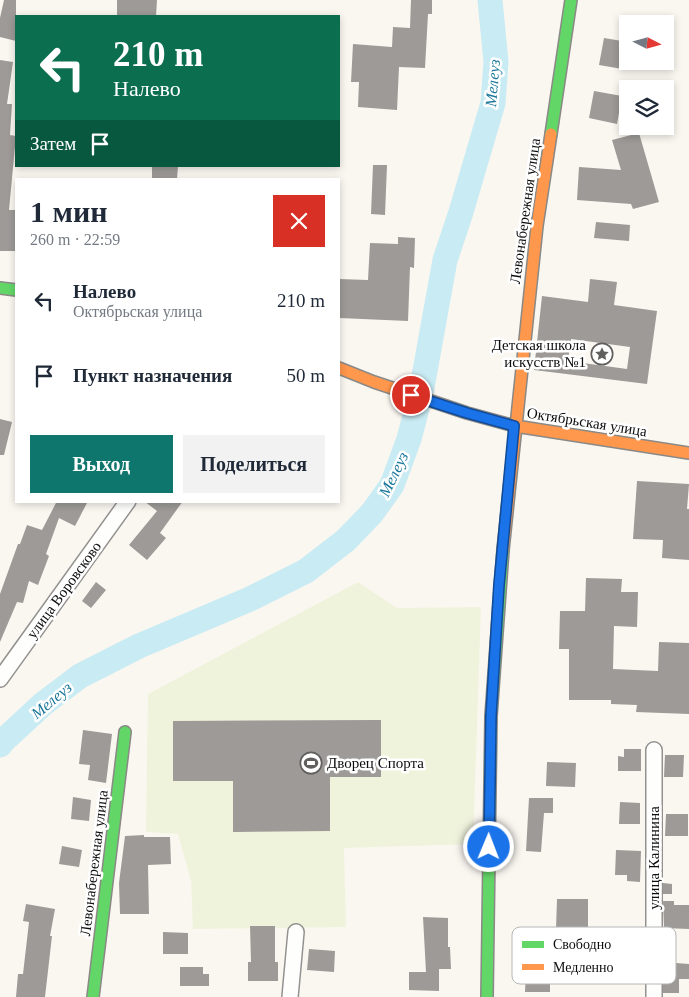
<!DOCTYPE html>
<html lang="ru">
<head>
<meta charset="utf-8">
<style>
	body { margin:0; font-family:Georgia,serif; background:#f2f2f3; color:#1f2937; height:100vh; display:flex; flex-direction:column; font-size:19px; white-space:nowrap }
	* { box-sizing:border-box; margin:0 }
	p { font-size:16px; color:#747a83 }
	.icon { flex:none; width:28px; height:28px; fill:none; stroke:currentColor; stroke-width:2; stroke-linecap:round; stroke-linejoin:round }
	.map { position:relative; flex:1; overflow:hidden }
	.drawer { position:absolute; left:15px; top:178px; width:325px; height:325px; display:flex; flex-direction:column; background:#fff; border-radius:0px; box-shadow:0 2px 8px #0003 }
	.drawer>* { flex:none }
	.banner { position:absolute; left:15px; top:15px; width:325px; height:152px; border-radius:0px; box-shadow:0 2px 8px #0003; background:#0b6e4f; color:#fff; overflow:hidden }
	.needle { width:32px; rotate:96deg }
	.controls { position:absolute; left:619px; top:15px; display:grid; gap:10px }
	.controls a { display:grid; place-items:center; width:55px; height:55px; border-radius:0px; background:#fff; box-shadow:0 2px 8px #0003; font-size:25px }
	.pin { position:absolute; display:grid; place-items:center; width:42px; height:42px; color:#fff; margin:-21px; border:2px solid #fff; border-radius:50%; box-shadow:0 1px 5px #0007 }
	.me { position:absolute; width:55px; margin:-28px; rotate:1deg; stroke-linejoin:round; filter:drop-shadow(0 0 4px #0008) }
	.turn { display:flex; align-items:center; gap:18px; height:105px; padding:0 15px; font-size:22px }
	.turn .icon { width:65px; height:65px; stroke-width:2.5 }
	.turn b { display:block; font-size:35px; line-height:42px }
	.then { display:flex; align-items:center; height:48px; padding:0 15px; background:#0003; gap:10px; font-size:19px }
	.round { display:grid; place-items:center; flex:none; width:52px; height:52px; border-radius:0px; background:#f2f2f3 }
	.overview { display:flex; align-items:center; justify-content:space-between; height:85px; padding:0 15px }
	h1 { font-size:30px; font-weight:600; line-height:38px }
	.primary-button { display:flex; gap:10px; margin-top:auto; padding:10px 15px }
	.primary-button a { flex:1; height:58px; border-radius:0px; background:#0f766e; color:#fff; font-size:20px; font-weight:600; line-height:58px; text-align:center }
	.primary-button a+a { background:#f2f2f3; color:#1f2937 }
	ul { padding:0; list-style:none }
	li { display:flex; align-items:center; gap:15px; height:75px; padding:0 15px }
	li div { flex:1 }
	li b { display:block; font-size:19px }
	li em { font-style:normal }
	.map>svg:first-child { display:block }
</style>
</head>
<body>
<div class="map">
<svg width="689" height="997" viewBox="0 0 689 997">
	<rect width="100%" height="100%" fill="#faf7f1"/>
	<path fill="#f0f3dc" d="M358,582l39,26 84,-1 -8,237 -129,4 2,79 -153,2 -2,-48 -13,-47 -32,-2 2,-138z"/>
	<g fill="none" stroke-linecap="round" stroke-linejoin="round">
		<path stroke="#c9ebf3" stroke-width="25" d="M0,745l4,-5 39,-36 37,-28 59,-30 111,-47 56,-28 40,-31 26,-27 20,-28 17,-46 12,-46 24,-133 16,-48 32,-109 3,-41 -6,-62"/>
	</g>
	<path fill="#9d9a97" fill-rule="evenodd" d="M4,0h12v41l-16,-4v-19z
		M117,0h40l-1,16h-39z
		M411,0h21v14h-4l-3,54 -26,-1 -2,43 -39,-3 1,-25h-8l2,-38 39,3 1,-20 17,1z
		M604,38l24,4v28l-29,-5z
		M0,60l13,2 -6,42h5l-2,31 6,1 -7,74h7v41h-16z
		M594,91l28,5 -5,28 -28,-6z
		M639,133l20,69 -26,7 -2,-5 -54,-4 2,-33 42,3 -9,-30z
		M373,165h14l-2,50 -14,-1z
		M152,166h26l-1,13h-25z
		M596,222l34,3 -1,16 -35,-3z
		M398,237l17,1 -1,30 -4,-1 -2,54 -69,-3v-39l29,1 2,-37 28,1z
		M590,279l27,3 -3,23 43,6 -10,73 -113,-14 8,-74 46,6zM571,339l59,8 -3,22 -59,-8z
		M0,419l12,3 -8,33h-4z
		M637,481l52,3 -2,25h2v51l-27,-2 1,-18 -30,-1z
		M57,501h31l-13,25 -16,-8 -13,36 3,2 -11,29 -9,-4 -6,22 -6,-1 -17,40v-48l18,-50h2l7,-19 15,5z
		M144,501h39l-23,32 6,5 -19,22 -18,-15 28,-34z
		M586,578l36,1 -1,13h17l-1,35 -23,-1 -1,43 45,2 1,-29 30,1v71l-53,-2 1,-7 -26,-1v-4h-42v-51h-10l1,-38h25z
		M96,582l10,8 -15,18 -9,-7z
		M381,720v57h-51v54l-97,1v-51h-60v-60z
		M83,730l29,4 -6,49 -18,-3 2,-15 -11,-1z
		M624,749h17v22h-23v-15l6,1z
		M665,755h19l-1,22h-19z
		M547,762l29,1 -1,24 -29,-1z
		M73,797l18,3 -2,21 -18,-2z
		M529,798h24v15h-9l-3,39 -15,-1z
		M620,802l20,1v21h-21z
		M666,814h22v22h-23z
		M144,835v2h26l1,27 -23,1 1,49h-29l-1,-31 6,-47z
		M62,846l20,4 -3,17 -20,-3z
		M616,850l25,1 -1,31 -13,-1v-6h-12z
		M663,883l9,1v10h-9z
		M557,899h31v30h-32z
		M663,901h11v4h15v24l-25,-1z
		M26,904l29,5 -5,27h2l-7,61h-29l2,-23h5l6,-52 -6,-1z
		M423,917l25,1v29h2l1,22h-12v22l-30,-1v-18h17z
		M250,926h25v36h3v19h-30v-19h3z
		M163,932l25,1v21h-25z
		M309,949l26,2 -1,21 -27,-2z
		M663,962l26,2v15h-10v14h-16z
		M180,967h23v7h6v12h-29z
		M526,971h24v21h-25z"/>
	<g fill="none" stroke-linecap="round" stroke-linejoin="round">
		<g stroke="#949290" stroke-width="18">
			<path id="street" d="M0,679l128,-178
				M654,750v247
				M290,997l6,-65"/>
		</g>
		<g stroke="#8a8986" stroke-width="14">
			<path id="fast" d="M551,134l20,-134
				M0,288l16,2
				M93,997l32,-265
				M487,997l4,-281 12,-166"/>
		</g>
		<g stroke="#8a8986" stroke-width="14">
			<path id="slow" d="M339,368l35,14 93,31 48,13 174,27
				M503,550l34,-324 14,-92"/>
		</g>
		<use href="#street" stroke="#fefefd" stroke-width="15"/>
		<use href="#fast" stroke="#63d668" stroke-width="11"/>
		<use href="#slow" stroke="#ff974d" stroke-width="11"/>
	</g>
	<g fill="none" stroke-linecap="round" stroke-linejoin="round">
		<g stroke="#114b97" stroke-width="12">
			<path id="route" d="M411,395l56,18 47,13 -15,159 -8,131 -2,131"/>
		</g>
		<use href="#route" stroke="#1a73e8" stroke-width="9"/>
	</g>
	<defs>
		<g id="sight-ring" transform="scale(1.125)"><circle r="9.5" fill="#fff" stroke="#605f5d" stroke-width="1.5"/><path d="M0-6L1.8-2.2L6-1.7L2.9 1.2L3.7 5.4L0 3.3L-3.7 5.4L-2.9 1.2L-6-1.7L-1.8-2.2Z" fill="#605f5d"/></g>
		<g id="stadium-ring" transform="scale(1.125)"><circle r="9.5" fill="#fff" stroke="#605f5d" stroke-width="1.5"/><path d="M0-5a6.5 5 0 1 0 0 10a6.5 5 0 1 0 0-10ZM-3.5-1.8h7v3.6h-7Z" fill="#605f5d"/></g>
	</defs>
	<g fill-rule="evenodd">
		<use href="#sight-ring" x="602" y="354"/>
		<use href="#stadium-ring" x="311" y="763"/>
	</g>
	<g text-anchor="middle" stroke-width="5" stroke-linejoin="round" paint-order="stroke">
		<g font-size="15" fill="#0d0d0d" stroke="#fff">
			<text transform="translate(525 211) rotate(-82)" y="5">Левонабережная улица</text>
			<text transform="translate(587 422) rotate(9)" y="5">Октябрьская улица</text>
			<text transform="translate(64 590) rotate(-54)" y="5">улица Воровсково</text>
			<text transform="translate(654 858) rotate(-90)" y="5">улица Калинина</text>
			<text transform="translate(94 863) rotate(-83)" y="5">Левонабережная улица</text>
		</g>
		<g font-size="15" fill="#0d0d0d" stroke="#fff" text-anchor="end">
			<text x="586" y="350">Детская школа<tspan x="586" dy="17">искусств №1</tspan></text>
			<text x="327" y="768" text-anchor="start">Дворец Спорта</text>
		</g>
		<g font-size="16" font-style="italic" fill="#1b779a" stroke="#fff">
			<text transform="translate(492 83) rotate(-85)" y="6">Мелеуз</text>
			<text transform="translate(393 474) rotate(-64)" y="6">Мелеуз</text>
			<text transform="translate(51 700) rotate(-40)" y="6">Мелеуз</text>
		</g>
	</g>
	<rect x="512" y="927" width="164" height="57" rx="8" fill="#fff" stroke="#b6b6b6" stroke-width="1"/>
	<rect x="522" y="941" width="22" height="7" fill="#63d668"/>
	<rect x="522" y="964" width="22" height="6" fill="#ff974d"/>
	<g font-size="14" fill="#0d0d0d">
		<text x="553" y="949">Свободно</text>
		<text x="553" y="972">Медленно</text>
	</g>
</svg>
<div class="controls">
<a><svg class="needle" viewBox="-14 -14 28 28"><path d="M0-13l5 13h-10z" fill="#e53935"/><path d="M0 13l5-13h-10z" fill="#747a83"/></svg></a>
<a><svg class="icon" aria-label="layers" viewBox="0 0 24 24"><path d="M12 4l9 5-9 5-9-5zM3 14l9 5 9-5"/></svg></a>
</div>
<div class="pin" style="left:411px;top:395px;background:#d93025"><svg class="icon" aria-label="arrive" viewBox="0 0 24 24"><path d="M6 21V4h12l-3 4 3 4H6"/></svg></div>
<svg class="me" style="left:489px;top:847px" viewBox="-20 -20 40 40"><circle r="17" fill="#1a73e8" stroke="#fff" stroke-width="3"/><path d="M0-11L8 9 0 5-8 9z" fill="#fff"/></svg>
<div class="banner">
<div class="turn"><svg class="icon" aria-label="left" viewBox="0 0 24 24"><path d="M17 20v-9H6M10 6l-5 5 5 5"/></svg><div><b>210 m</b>Налево</div></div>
<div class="then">Затем<svg class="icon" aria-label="arrive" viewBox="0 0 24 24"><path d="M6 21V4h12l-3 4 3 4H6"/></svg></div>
</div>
<section class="drawer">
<div class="overview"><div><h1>1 мин</h1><p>260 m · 22:59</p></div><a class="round" style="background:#d93025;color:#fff"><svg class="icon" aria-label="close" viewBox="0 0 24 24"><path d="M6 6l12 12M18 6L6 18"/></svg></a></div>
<ul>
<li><svg class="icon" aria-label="left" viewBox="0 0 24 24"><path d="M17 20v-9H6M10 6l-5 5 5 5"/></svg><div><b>Налево</b><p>Октябрьская улица</p></div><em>210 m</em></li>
<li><svg class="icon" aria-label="arrive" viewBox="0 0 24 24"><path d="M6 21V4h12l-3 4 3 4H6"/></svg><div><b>Пункт назначения</b></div><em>50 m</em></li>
</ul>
<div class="primary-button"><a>Выход</a><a>Поделиться</a></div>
</section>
</div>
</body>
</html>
